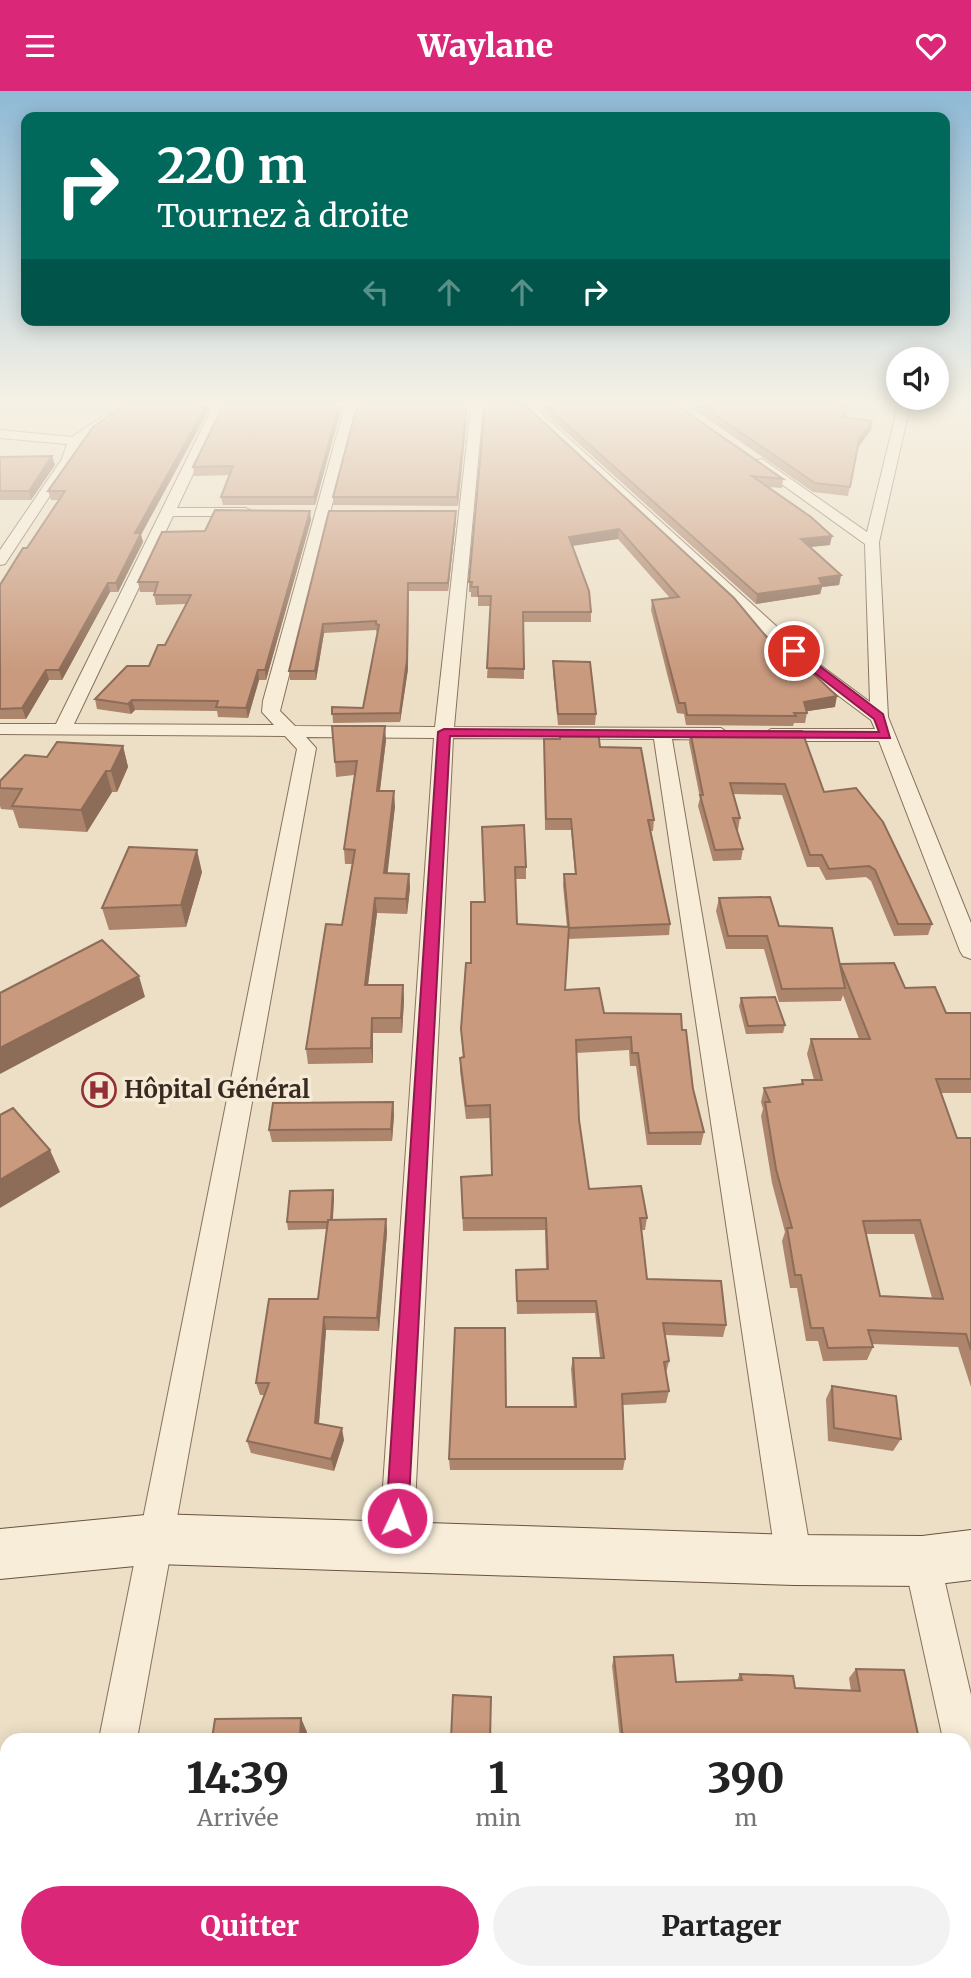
<!DOCTYPE html>
<html lang="fr">
<head>
<meta charset="utf-8">
<style>
	body { margin:0; font-family:Merriweather,serif; background:#f2f2f2; color:#222; height:100vh; display:flex; flex-direction:column; font-size:26px; white-space:nowrap }
	* { box-sizing:border-box; margin:0 }
	p { font-size:23px; color:#767676 }
	.icon { flex:none; width:38px; height:38px; fill:none; stroke:currentColor; stroke-width:2; stroke-linecap:round; stroke-linejoin:round }
	.map { position:relative; flex:1; overflow:hidden }
	.sheet { position:absolute; left:0px; top:1642px; width:971px; height:247px; display:flex; flex-direction:column; background:#fff; border-radius:21px 21px 0 0; box-shadow:0 4px 18px #0003 }
	.sheet>* { flex:none }
	.top-card { position:absolute; left:21px; top:21px; width:929px; height:214px; border-radius:14px; box-shadow:0 4px 18px #0003; background:#00695c; color:#fff; overflow:hidden }
	.fabs { position:absolute; left:886px; top:256px; display:grid; gap:14px }
	.fabs a { display:grid; place-items:center; width:63px; height:63px; border-radius:50%; background:#fff; box-shadow:0 4px 18px #0003; font-size:35px }
	.pin { position:absolute; display:grid; place-items:center; width:60px; height:60px; color:#fff; margin:-30px; border:4px solid #fff; border-radius:50%; box-shadow:0 2px 7px #0007 }
	.me { position:absolute; width:77px; margin:-38px; rotate:3deg; stroke-linejoin:round; filter:drop-shadow(0 0 5px #0008) }
	.turn { display:flex; align-items:center; gap:24px; height:147px; padding:0 21px; font-size:32px }
	.turn .icon { width:91px; height:91px; stroke-width:2.5 }
	.turn b { display:block; font-size:49px; line-height:60px }
	.lanes { display:flex; align-items:center; height:66px; padding:0 21px; background:#0003; justify-content:center; gap:35px; direction:ltr }
	.lanes .off { opacity:.35 }
	.eta { display:flex; justify-content:space-evenly; align-items:center; height:119px; text-align:center }
	.eta b { font-size:42px; font-weight:800; line-height:49px }
	.action { display:flex; gap:14px; margin-top:auto; padding:14px 21px }
	.action a { flex:1; height:80px; border-radius:42px; background:#db2777; color:#fff; font-size:28px; font-weight:800; line-height:80px; text-align:center }
	.action a+a { background:#f2f2f2; color:#222 }
	header { display:flex; justify-content:space-between; align-items:center; height:91px; padding:0 21px; background:#db2777; color:#fff; font-size:32px; font-weight:800 }
	.map>svg:first-child { display:block }
</style>
</head>
<body>
<header><svg class="icon" aria-label="menu" viewBox="0 0 24 24"><path d="M4 6h16M4 12h16M4 18h16"/></svg>Waylane<svg class="icon" aria-label="heart" viewBox="0 0 24 24"><path d="M12 20l-8-8c-3-5 5-10 8-4 3-6 11-1 8 4z"/></svg></header>
<div class="map">
<svg width="971" height="1887" viewBox="0 0 971 1887">
	<rect width="100%" height="100%" fill="#ecdfc6"/>
	<g fill="none" stroke-linecap="round" stroke-linejoin="round">
		<g stroke="#87715d" stroke-width="2">
			<path id="street" d="M118,315h14l-52,37 -6,16 -69,105 -5,1v-15l62,-91 5,-15 -67,-6v-8l72,7z
				M213,315h12l-48,102h69l7,4 -7,4h-73l-99,208 200,1 -12,-13 1,-11 82,-295h12l-77,305 15,15 140,1 36,-321h12l-29,321 267,1 9,6 -9,6 -49,-1 140,821 -6,12 -12,6 -12,-6 -6,-12 -122,-821 -201,-1 -40,807 -5,12 -12,5 -12,-5 -5,-12 55,-807 -128,-1 10,11 -179,991h-38l198,-990 -12,-13 -285,-2v-10h56z
				M520,315h13l283,256 54,40 -5,-158 -114,-82 11,-3 105,73 31,-126h12l-31,136 9,175 83,206v36l-8,-3 -3,-5 -81,-210h-108l-9,-6 9,-6h104l-4,-9 -67,-50z
				M922,1452l12,6 6,12 31,134v105l-7,-3v-58h-21l-39,-178 6,-12z
				M52,1881h44l-1,6h-44z"/>
		</g>
		<g stroke="#695340" stroke-width="2">
			<path id="secondary" d="M156,1423l638,21 128,1 49,-6v50l-49,6 -128,-1 -638,-21 -156,15v-50z"/>
		</g>
		<use href="#street" fill="#f7edd9" fill-rule="evenodd"/>
		<use href="#secondary" fill="#f7edd9" fill-rule="evenodd"/>
	</g>
	<path fill="#ad846c" fill-rule="evenodd" d="M342,315l-27,99h-92l-2,-8 9,-22 -36,1 -1,-9z
		M357,315h111l-10,100 -125,-1v-8z
		M485,315l289,240 61,61 -28,4v2l-2,10h-11l-1,3 -107,-1 -2,-11 -7,-1 -26,-103 1,-10 18,-2 -52,-59 -45,7 18,66v10h-67v57l-37,-1 4,-72h-13v-9h-7v-5h-2v-10z
		M537,315h141l105,73 -1,9 -15,-1 63,58 -20,2 31,28 -2,10 -17,2 -2,7 -64,10z
		M689,315h162l-6,11 27,4 -1,9 -14,18 -9,48 -35,-4z
		M93,336l48,108 2,7 -25,50h-8l-48,88h-13l-23,39h-26v-134l27,-37 32,-48h-8l-3,-9z
		M52,365l3,9 -24,35h-31v-43z
		M329,420l127,9 -8,71h-39l-1,78 -8,53 -67,1 -1,-16 31,1 14,-75 -1,-3 -52,3 -8,47h-26l-1,-9z
		M311,429l-45,160h-7l-11,38 -30,-1 -1,-6 -82,-1 -4,4 -34,-5 -2,-10 54,-33 16,-21 21,-41 -30,1 -2,-10 1,-3h-15l-2,-10 67,-51z
		M553,570l43,53 -1,11h-37l-5,-53z
		M560,640l40,16 54,73 -1,11h-2l19,93 -1,11 -101,4 -3,51 39,23 78,17 11,59 11,43 -3,13h-54l-11,-79h-6l-1,-16 -53,3 3,67 10,69 58,29 -2,12h-4l6,49 79,46 -3,12 -58,-2 4,26 -3,12 3,18 -3,12 -43,2 2,54 -2,11h-173l-1,-11 57,-52h68l-3,-38 2,-11h27l-5,-45 -78,1 -1,-44 30,-1 -1,-39 -82,1 -2,-54 31,-2 -2,-57 -24,1 -6,-48v-13h3l-2,-29 10,-66 13,-61 -2,-62 44,27v12h-11l2,45 50,3 -4,-42 1,-11h11l-4,-44h-26l-1,-91h15z
		M690,640l134,61 108,132 -4,11 -34,1 -23,-55 -5,-4 -40,3 -7,-13h-12l-25,-72 -48,-1 6,24 -2,12h-1l6,19 -2,11 -28,1 -15,-55 2,-8 -11,-56z
		M386,649l-6,51 15,15 -8,67 22,1 1,14 -3,26 -30,-1 -9,72h35l1,15 -2,33h-29v30l-65,1 -2,-15 36,-124 10,-61h-7l-1,-15 10,-74 -18,2 -1,-15z
		M123,655l5,21 -11,25h-5l-25,40 -68,-4 -6,-18 -12,-1 -1,-3v-25l47,-24z
		M202,781l-16,55 -77,3 -7,-22z
		M719,807l121,67 65,23 41,25h25v80h-30l16,45h14v249l-13,-40 -86,-3 1,3 -6,13 -44,1 -5,-20h-12l-9,-53h-7l-8,-47 3,-9 -13,-49 -11,-67 2,-7 -2,-7 3,-14 37,-3 1,-5h12l-7,-26 4,-15h48l-16,-44 -2,6 -62,1 -15,-53h-38l-10,-38zM866,1143h48l18,64 -52,-2z
		M741,907l44,27 -2,8 -37,1 -7,-28z
		M393,1011l1,13 -2,26 -120,1 -3,-12z
		M333,1099l1,8 -1,22 53,-1 1,13 -8,99 -53,-1 -7,93 25,17 -10,31 -83,-18 -4,-12 17,-46h-4l-4,-12 62,-84 9,-70 -39,1 -1,-8z
		M832,1295l69,53 -8,12 -65,-10 -2,-42z
		M614,1566l62,25 61,-2 3,-6 55,14 56,3 -2,-13 7,-9 63,70h-299l-8,-73z"/>
	<path fill="#8d6c58" d="M206,315h5l-70,129 2,7 -25,50 -2,-9 19,-50z
		M339,315h3l-27,99 -1,-8z
		M467,315h1l-10,100 -1,-9z
		M848,315h3l-10,19 1,-8z
		M872,330l-1,9 -14,19 2,-9z
		M52,365l3,9 -24,35 -2,-9z
		M310,420l1,9 -45,160 -1,-10z
		M456,420v9l-8,71v-8z
		M619,438l-1,10 -49,7v-9z
		M832,445l-2,9 -31,3 2,-9z
		M841,484l-2,10 -17,2 -2,7 -64,10 1,-10 62,-16z
		M108,492l2,9 -48,88 -3,-10z
		M408,492v86l-8,53v-9z
		M323,533l1,9 -8,47 -1,-9z
		M46,579l3,10 -23,39 -4,-11z
		M258,579l1,10 -11,38 -2,-10z
		M837,605l-2,11 -33,5 2,-10z
		M132,609l3,10 -4,4 -3,-10z
		M385,635l1,14 -8,65 -1,-14z
		M123,655l5,21 -11,25 -6,-21z
		M106,680l6,21 -25,40 -6,-22z
		M394,700l1,15 -9,82 -2,-15z
		M197,759l5,22 -16,55 -5,-22z
		M409,783l1,14 -3,26 -1,-15z
		M375,807l2,15 -11,87 -1,-15z
		M139,885l6,21 -145,77v-26z
		M403,894l1,15 -2,33 -1,-15z
		M372,927l1,15v30l-2,-15z
		M393,1011l1,13 -2,26 -1,-12z
		M50,1059l10,22 -60,36v-28z
		M333,1099l1,8 -2,31 -1,-7z
		M386,1128l1,13 -8,99 -2,-13z
		M324,1226l2,13 -8,105 -3,-12z
		M342,1337l2,12 -10,31 -3,-12z
		M301,1627l6,14 -1,7h-6z"/>
	<path fill="#c99a7e" stroke="#8d6c58" stroke-width="2" fill-rule="evenodd" d="M123,315h83l-71,127h6l-25,50h-8l-49,87h-13l-24,38 -22,1v-124l23,-37h4l38,-57h-17l45,-64z
		M223,315h116l-25,91h-93l12,-31 -40,1z
		M357,315h110l-10,91h-124z
		M485,315h41l208,192 40,48 8,-2 55,52 -33,6 3,11h-13l2,3 -109,-1 -2,-12h-6l-27,-103 27,-3 -60,-68 -50,8 20,54 2,21h-68l1,57 -37,-1 4,-72h-13v-9h-7l1,-5h-3z
		M546,315h132l105,73 -31,-3 59,41 21,19 -31,3 40,36 -22,3 3,7 -65,9z
		M702,315h146l-6,11 30,4 -13,19 -9,47 -35,-4z
		M52,365l-23,35h-29v-34z
		M215,419l95,1 -45,159h-7l-12,38 -30,-1 2,-6 -86,-1 -4,4 -33,-5 32,-33h22l9,-21h7l26,-50h-37l4,-13h-20l24,-50 43,-1z
		M329,420h127l-8,72h-40l-1,77 -7,53 -68,1v-7l31,1 16,-83 -3,-1v-3l-53,3 -8,47h-26z
		M553,570l37,1 6,52h-38z
		M332,635h53l-8,65h17l-10,82 25,1 -3,25 -31,-1 -10,87h38l-2,33h-29l-1,30 -65,1 20,-125 16,1 13,-75 -11,-1 13,-88 -22,1z
		M560,640h38l2,16 41,1 13,72h-6l22,104 -101,4 -5,-54h12l-5,-55h-25l-2,-80h16z
		M690,640h112l22,61 32,-4 27,34 49,102h-34l-23,-54 -6,-4 -40,3 -7,-14h-12l-25,-71 -55,-1 10,35h-7l10,31 -28,1 -15,-55h3z
		M57,651l66,4 -12,25h-5l-25,39 -69,-4 10,-17 -22,-1v-7l25,-26 22,2z
		M524,734l2,42h-11l2,57 52,3 -4,63 34,-2 5,25 77,1 1,16h4l7,59 11,43 -55,1 -11,-80h-6l-1,-16 -55,3 3,80 10,69 52,-3 6,32h-7l7,61 74,2 5,44 -63,-2 6,38 -5,1 5,29 -47,3 3,65h-176l6,-131h50l1,79h70l-3,-49h31l-8,-57h-79l-1,-31 32,-1 -2,-51h-83l-2,-41 31,-2 -2,-70 -24,1 -6,-48 4,-1 -3,-28 5,-66h5v-61h14l-3,-75z
		M129,756l68,3 -16,55 -79,3z
		M770,806l9,29 53,2 13,60 -63,1 -15,-53h-39l-9,-38z
		M102,849l37,36 -139,72v-55z
		M894,872l11,25 30,-1 11,26h25v66h-35l21,59h14v212l-5,-16 -98,-4 5,17 -45,1 -5,-20h-12l-10,-53h-6l-8,-47h5l-16,-59 -11,-67h5l-6,-14 39,-4 -1,-4h20l-11,-41h59l-30,-75zM920,1129l23,79 -63,-3 -17,-75z
		M775,906l10,28 -37,1 -7,-28z
		M393,1011l-2,27 -122,1 4,-27z
		M13,1017l37,42 -50,30v-65z
		M333,1099l-2,30h-3v2h-41l3,-31z
		M386,1128l-9,99 -53,-1 -9,106 27,5 -11,31 -84,-18 22,-58h-13l13,-84h49l10,-79z
		M832,1295l64,10 5,43 -67,-11z
		M673,1564l3,27 66,-2 -2,-6 53,2 2,12 65,3 -4,-22 48,1 15,69h-296l-9,-82z
		M453,1604l38,2 -1,42h-39z
		M301,1627l-1,21h-88l3,-20z"/>
	<linearGradient id="sky" x2="0" y2="1"><stop stop-color="#8eb9d5"/><stop offset="0.54" stop-color="#f6f1e5"/><stop offset="1" stop-color="#f6f1e5" stop-opacity="0"/></linearGradient>
	<rect width="971" height="579" fill="url(#sky)"/>
	<path fill="#db2777" stroke="#8e194d" stroke-width="2" d="M790,558h7l86,65 7,24 -440,-2 -42,782 -3,8 -8,3 -8,-3 -3,-8 52,-786 6,-3 435,3 -5,-13 -84,-65z"/>
	<defs>
		<g id="hospital-ring" transform="scale(1.75)"><circle r="9.5" fill="#f4ead6" stroke="#933035" stroke-width="1.5"/><path d="M-5-5h3v3.5h4V-5h3V5h-3V1.5h-4V5h-3Z" fill="#933035"/></g>
	</defs>
	<g fill-rule="evenodd">
		<use href="#hospital-ring" x="99" y="999"/>
	</g>
	<g text-anchor="middle" stroke-width="7" stroke-linejoin="round" paint-order="stroke">
		<g font-size="24" font-weight="bold" fill="#382a20" stroke="#f4ead6" text-anchor="start">
			<text x="124" y="1007">Hôpital Général</text>
		</g>
	</g>
</svg>
<div class="fabs">
<a><svg class="icon" aria-label="sound" viewBox="0 0 24 24"><path d="M4 9h4l5-4v14l-5-4H4zM17 9q2 3 0 6"/></svg></a>
</div>
<div class="pin" style="left:794px;top:560px;background:#d93025"><svg class="icon" aria-label="arrive" viewBox="0 0 24 24"><path d="M6 21V4h12l-3 4 3 4H6"/></svg></div>
<svg class="me" style="left:397px;top:1427px" viewBox="-20 -20 40 40"><circle r="17" fill="#db2777" stroke="#fff" stroke-width="3"/><path d="M0-11L8 9 0 5-8 9z" fill="#fff"/></svg>
<div class="top-card">
<div class="turn"><svg class="icon" aria-label="right" viewBox="0 0 24 24"><path d="M7 20v-9h11M14 6l5 5-5 5"/></svg><div><b>220 m</b>Tournez à droite</div></div>
<div class="lanes"><svg class="icon off" aria-label="left" viewBox="0 0 24 24"><path d="M17 20v-9H6M10 6l-5 5 5 5"/></svg><svg class="icon off" aria-label="ahead" viewBox="0 0 24 24"><path d="M12 20V5M6 11l6-6 6 6"/></svg><svg class="icon off" aria-label="ahead" viewBox="0 0 24 24"><path d="M12 20V5M6 11l6-6 6 6"/></svg><svg class="icon" aria-label="right" viewBox="0 0 24 24"><path d="M7 20v-9h11M14 6l5 5-5 5"/></svg></div>
</div>
<section class="sheet">
<div class="eta">
<div><b>14:39</b><p>Arrivée</p></div>
<div><b>1</b><p>min</p></div>
<div><b>390</b><p>m</p></div>
</div>
<div class="action"><a>Quitter</a><a>Partager</a></div>
</section>
</div>
</body>
</html>
